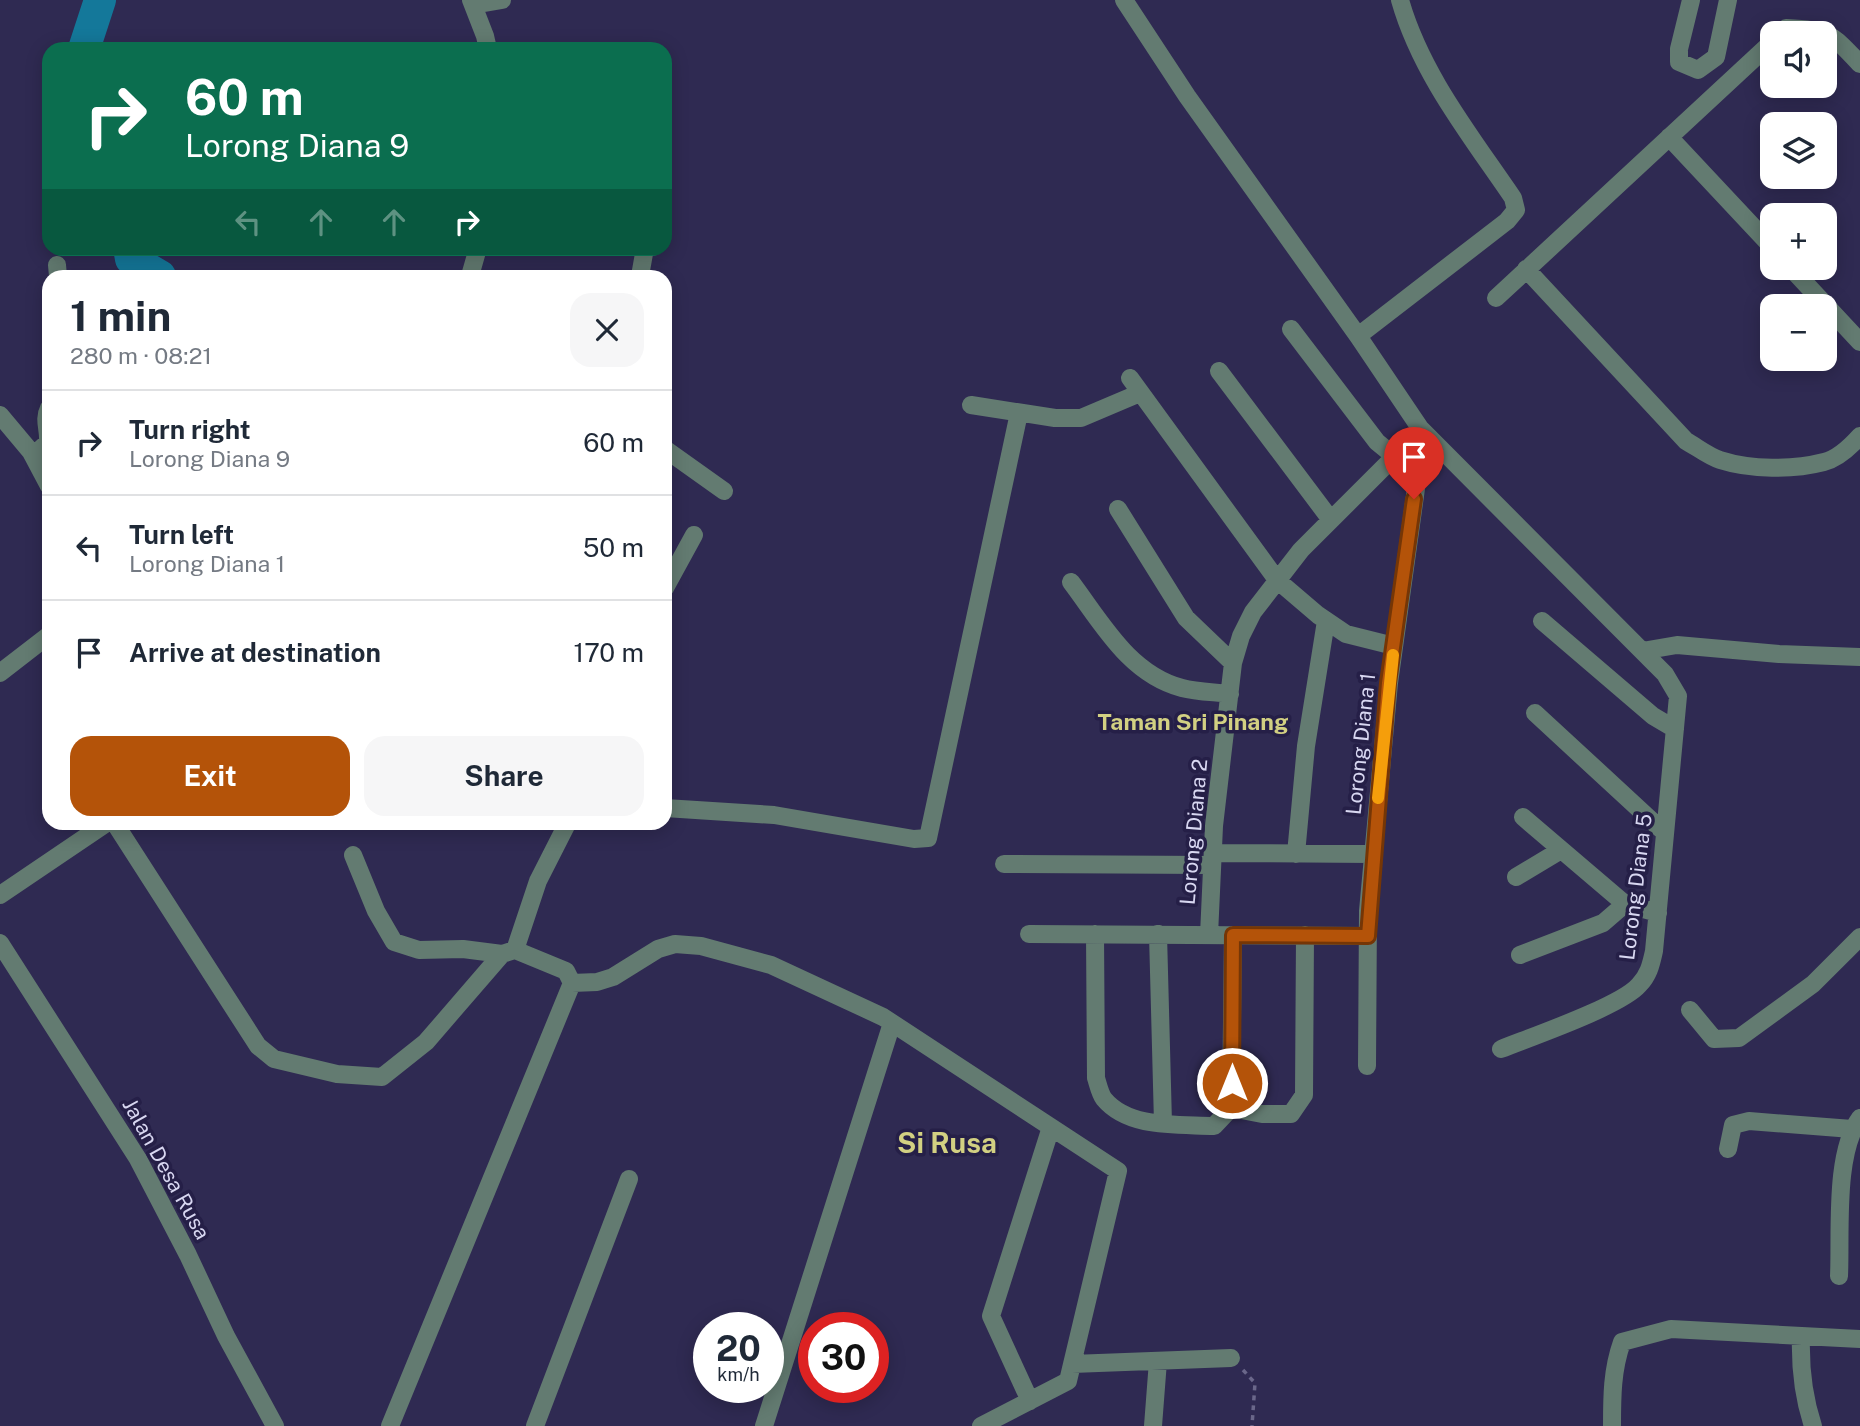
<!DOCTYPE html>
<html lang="en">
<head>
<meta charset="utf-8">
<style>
	body { margin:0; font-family:"Public Sans",sans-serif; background:#f6f6f7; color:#1f2937; height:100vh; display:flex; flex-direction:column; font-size:26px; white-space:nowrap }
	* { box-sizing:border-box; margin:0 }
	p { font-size:23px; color:#747a83 }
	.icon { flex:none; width:38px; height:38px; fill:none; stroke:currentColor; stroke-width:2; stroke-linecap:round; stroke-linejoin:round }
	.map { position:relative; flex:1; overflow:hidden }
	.sheet { position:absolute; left:42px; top:270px; width:630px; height:560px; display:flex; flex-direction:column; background:#fff; border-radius:21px; box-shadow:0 4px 18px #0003 }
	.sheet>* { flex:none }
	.banner { position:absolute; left:42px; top:42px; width:630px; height:214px; border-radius:21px; box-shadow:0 4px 18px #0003; background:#0b6e4f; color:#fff; overflow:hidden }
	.tools { position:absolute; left:1760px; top:21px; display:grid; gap:14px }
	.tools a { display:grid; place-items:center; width:77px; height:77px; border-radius:14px; background:#fff; box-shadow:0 4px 18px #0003; font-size:35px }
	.speed { position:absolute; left:693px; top:1312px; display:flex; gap:14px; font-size:35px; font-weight:700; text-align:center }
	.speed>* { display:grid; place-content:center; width:91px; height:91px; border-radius:50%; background:#fff; box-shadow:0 4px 18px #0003; line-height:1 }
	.speed small { font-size:18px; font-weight:400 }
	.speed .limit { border:10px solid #d22; background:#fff; color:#111 }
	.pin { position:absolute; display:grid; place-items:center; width:60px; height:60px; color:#fff; margin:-72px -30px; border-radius:50% 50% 50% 0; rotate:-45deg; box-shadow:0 0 7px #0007 }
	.pin .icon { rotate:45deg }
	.me { position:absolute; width:77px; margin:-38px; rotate:0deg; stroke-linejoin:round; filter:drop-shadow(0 0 5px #0008) }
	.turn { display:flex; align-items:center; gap:24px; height:147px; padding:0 28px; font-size:32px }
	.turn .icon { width:91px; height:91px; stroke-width:2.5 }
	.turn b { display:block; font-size:49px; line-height:60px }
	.lanes { display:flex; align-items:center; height:66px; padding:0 28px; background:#0003; justify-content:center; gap:35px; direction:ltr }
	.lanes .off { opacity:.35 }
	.round { display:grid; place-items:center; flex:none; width:74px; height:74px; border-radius:21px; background:#f6f6f7 }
	.head { display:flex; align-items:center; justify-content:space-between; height:119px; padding:0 28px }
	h1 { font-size:42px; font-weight:700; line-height:52px }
	.primary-button { display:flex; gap:14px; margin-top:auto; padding:14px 28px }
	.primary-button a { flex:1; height:80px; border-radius:21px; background:#b45309; color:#fff; font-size:28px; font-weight:700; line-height:80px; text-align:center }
	.primary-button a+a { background:#f6f6f7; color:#1f2937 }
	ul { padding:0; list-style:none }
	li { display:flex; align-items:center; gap:21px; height:105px; padding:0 28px; border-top:2px solid #e0e1e3 }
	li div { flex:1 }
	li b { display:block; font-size:26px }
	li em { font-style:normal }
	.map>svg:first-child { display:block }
</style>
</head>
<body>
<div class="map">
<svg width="1860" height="1426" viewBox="0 0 1860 1426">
	<rect width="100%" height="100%" fill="#2f2a52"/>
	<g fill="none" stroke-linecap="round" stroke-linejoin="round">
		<path stroke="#14789a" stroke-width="32" d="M84,49l16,-49
			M129,248l2,11 29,17"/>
		<path stroke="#6a678a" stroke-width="3.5" stroke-dasharray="5 5" stroke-linecap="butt" d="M1243,1370l12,13 -3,43"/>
		<path stroke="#637b71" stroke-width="18" d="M471,0l14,36 3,13
			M1124,0l63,96 171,240 62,92 245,246 13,22 -24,255c-3,13 -5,24 -15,34 -18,21 -108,52 -138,64
			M1691,0l-12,49v13l19,8 18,-13 12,-57
			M473,5l29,-5
			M1781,33l5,-5c43,2 45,5 74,36
			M1669,137l104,111
			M57,265l1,11
			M1791,268l69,74
			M1526,269l160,172c11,6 22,15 34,19 31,10 73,10 104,2 13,-3 27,-16 36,-26
			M470,276l8,-28
			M640,276l5,-28
			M1496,298l277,-257
			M1291,329l86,113 27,22
			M1358,336l149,-115 9,-11 -3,-12c-42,-62 -92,-124 -113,-198
			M1219,371l112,149
			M1130,378l147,202 41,35 28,19 48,12
			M971,405l84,13h26l59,-25
			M0,415l31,37 18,34
			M665,449l59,42
			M33,456l15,-14c1,-13 -5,-22 1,-34
			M1118,509l68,109 47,45
			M1071,582c31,41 58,92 111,106 15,4 33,4 48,6
			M665,588l29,-53
			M1542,621l111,95 22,13
			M1642,651l35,-6 102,9 81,3
			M0,673l49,-38
			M1535,713l130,120
			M665,808l109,7 140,24 14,-1 91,-425
			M1523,817l102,87 33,9
			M114,822l144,224 16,13 63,15 45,3 44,-35 76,-88 13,-4 51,21 6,12 -182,443
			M1213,853l160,1
			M1296,854l10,-108 20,-125
			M353,855l23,56 18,31 25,8 44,-1 39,5
			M1004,864l208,1
			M1516,877l45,-27
			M0,895l108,-73
			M1029,934l339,2
			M1095,934l1,144c2,6 4,16 8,21 25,30 74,25 110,27l17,-18 2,-173
			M1158,934l5,189
			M1209,935l5,-109 19,-163 8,-27 12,-24 48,-62 94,-94
			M0,943l138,216 50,96 38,81 49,90
			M515,950l23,-69 30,-59
			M1520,955l83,-32 22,-19
			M572,983l25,-1 16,-5 45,-28 17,-5 26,2 70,19 112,52 235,154 -50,210 -87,45
			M1690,1010l24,29 25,-1 74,-54 47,-47
			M1367,1066l1,-155 21,-228 29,-209 2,-46
			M1231,1108l31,6h29l13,-19 1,-160
			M1728,1149l5,-24 16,-4 103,8
			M1839,1276c2,-44 -5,-122 21,-158
			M1801,1336c-1,31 2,60 12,90
			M1072,1364l159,-6
			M1030,1401l-39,-85 60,-189
			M535,1426l94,-247
			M764,1426l128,-403
			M1153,1426l5,-65
			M1612,1426c0,-29 0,-56 10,-84l49,-13 189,10"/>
	</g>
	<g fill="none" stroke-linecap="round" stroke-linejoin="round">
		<g stroke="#753606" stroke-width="18">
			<path id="route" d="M1232,1083l1,-148 135,1 20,-253 26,-184"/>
		</g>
		<use href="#route" stroke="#b45309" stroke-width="12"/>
		<path stroke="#f59e0b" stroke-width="12" d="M1378,798l15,-143"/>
	</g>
	<g text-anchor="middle" stroke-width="7" stroke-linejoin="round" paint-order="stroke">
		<g font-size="21" fill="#d8d7f1" stroke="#251f47">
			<text transform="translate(1361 744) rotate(-84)" y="7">Lorong Diana 1</text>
			<text transform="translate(1194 832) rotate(-85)" y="7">Lorong Diana 2</text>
			<text transform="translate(1636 887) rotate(-83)" y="7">Lorong Diana 5</text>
			<text transform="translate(166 1169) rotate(61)" y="7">Jalan Desa Rusa</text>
		</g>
		<g font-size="23" font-weight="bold" fill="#d2d082" stroke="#251f47">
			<text x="1193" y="730">Taman Sri Pinang</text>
		</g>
		<g font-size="28" font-weight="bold" fill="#d2d082" stroke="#251f47">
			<text x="947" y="1153">Si Rusa</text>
		</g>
	</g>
</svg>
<div class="tools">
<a><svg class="icon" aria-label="sound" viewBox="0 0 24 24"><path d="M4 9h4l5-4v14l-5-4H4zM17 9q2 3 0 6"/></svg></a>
<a><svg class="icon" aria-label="layers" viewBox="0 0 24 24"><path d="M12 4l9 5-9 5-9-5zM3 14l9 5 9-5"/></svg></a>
<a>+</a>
<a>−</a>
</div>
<div class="speed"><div>20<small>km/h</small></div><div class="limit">30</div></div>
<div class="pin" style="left:1414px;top:499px;background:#d93025"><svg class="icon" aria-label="arrive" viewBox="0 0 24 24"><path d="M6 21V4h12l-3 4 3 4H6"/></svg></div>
<svg class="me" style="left:1232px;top:1083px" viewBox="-20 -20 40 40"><circle r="17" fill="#b45309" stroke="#fff" stroke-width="3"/><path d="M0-11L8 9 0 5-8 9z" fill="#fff"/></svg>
<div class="banner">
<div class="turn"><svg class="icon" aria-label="right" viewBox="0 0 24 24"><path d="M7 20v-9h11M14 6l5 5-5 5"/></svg><div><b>60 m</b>Lorong Diana 9</div></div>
<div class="lanes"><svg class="icon off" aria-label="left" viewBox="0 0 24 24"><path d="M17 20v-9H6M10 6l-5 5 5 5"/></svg><svg class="icon off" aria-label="ahead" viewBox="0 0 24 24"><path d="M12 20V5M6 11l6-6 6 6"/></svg><svg class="icon off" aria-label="ahead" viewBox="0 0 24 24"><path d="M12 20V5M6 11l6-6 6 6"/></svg><svg class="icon" aria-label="right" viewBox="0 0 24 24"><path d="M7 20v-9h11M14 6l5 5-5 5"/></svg></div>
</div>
<section class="sheet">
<div class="head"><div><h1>1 min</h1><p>280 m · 08:21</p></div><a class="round"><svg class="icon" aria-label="close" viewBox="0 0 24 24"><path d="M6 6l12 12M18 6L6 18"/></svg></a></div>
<ul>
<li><svg class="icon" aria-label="right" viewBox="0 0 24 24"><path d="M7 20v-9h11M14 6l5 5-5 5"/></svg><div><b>Turn right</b><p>Lorong Diana 9</p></div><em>60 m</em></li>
<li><svg class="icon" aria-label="left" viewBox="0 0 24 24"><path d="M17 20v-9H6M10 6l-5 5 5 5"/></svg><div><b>Turn left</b><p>Lorong Diana 1</p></div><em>50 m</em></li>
<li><svg class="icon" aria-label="arrive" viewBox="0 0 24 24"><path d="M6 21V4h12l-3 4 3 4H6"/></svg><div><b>Arrive at destination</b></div><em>170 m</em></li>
</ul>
<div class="primary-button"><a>Exit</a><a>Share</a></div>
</section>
</div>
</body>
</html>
